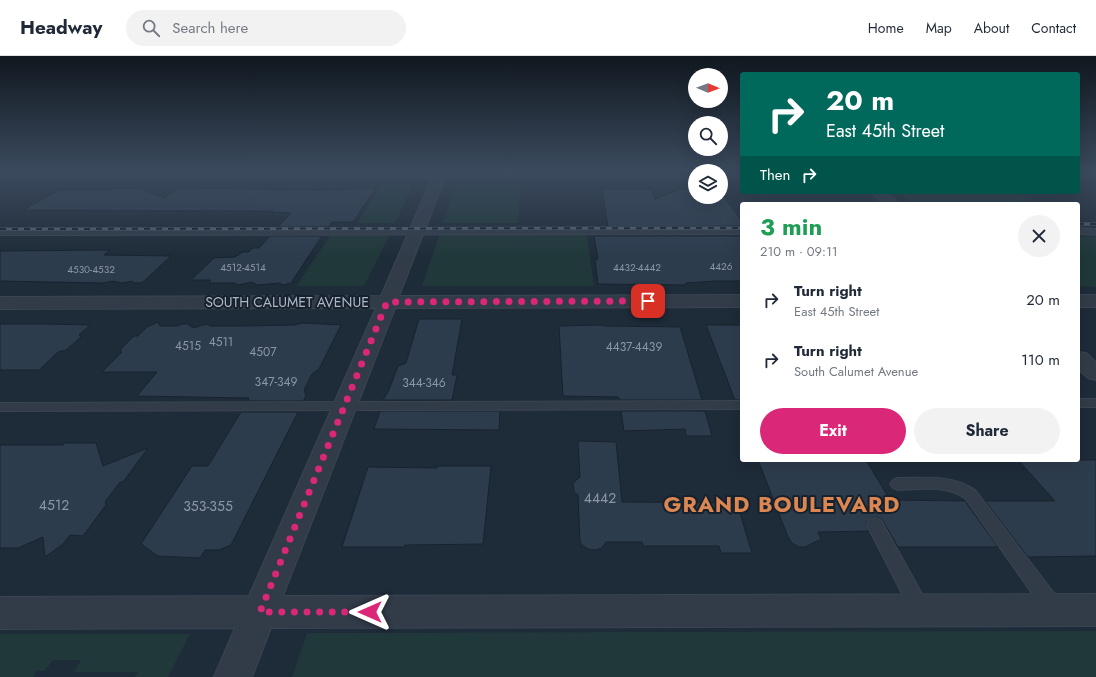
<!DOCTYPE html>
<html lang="en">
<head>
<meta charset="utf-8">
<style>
	body { margin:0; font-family:Jost,sans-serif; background:#f2f2f3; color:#1f2937; height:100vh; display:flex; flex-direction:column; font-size:15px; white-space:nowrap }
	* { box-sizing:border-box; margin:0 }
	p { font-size:13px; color:#747a83 }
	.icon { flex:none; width:22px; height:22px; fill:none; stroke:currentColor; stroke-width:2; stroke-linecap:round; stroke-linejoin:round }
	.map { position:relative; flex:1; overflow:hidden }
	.drawer { position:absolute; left:740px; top:146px; width:340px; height:260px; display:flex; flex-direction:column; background:#fff; border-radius:4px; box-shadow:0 4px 16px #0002 }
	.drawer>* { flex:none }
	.top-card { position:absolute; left:740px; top:16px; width:340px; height:122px; border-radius:4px; box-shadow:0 4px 16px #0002; background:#00695c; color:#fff; overflow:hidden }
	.needle { width:26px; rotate:91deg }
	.buttons { position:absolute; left:688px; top:12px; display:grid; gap:8px }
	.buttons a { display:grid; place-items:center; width:40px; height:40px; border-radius:50%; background:#fff; box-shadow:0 4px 16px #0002; font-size:20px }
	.pin { position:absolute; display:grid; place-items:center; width:34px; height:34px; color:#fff; margin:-17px; border-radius:8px; box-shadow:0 2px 6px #0006 }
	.me { position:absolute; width:44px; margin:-22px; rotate:270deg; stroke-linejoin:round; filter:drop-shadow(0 0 3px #0008) }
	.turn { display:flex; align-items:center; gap:14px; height:84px; padding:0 20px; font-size:18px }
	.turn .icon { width:52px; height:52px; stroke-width:2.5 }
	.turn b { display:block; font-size:28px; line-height:34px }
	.then { display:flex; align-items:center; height:38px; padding:0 20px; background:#0003; gap:8px; font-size:15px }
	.round { display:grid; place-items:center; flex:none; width:42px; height:42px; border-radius:21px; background:#f2f2f3 }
	.overview { display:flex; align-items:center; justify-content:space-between; height:68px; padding:0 20px }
	h1 { font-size:24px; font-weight:700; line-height:30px; color:#1e9e55 }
	.button { display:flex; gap:8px; margin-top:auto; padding:8px 20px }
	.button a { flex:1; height:46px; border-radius:24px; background:#db2777; color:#fff; font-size:16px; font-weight:700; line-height:46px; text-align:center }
	.button a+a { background:#f2f2f3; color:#1f2937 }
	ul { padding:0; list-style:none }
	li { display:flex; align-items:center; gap:12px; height:60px; padding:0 20px }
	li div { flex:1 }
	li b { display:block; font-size:15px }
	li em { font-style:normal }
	header { display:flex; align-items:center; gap:24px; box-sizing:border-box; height:56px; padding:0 20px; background:#fff; border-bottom:1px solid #e0e1e3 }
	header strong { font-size:19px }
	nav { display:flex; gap:22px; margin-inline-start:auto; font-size:14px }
	.search { width:280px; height:36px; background:#f2f2f3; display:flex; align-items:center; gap:10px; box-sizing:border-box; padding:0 14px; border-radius:22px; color:#747a83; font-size:15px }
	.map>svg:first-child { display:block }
</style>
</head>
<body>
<header>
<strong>Headway</strong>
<div class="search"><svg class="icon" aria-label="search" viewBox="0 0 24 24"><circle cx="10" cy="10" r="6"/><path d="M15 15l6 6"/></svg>Search here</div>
<nav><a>Home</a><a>Map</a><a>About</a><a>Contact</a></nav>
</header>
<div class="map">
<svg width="1096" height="621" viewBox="0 0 1096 621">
	<rect width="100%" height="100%" fill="#1e2b38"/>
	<path fill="#20383a" d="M456,128h65l-3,39h-75z
		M381,129h32l-18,38h-38z
		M899,136h116l20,12h-122z
		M440,177l147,1 7,52h-172z
		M330,180h59l-25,50h-68z
		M1078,181h18v50l-18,-1z
		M1096,575v46h-804l15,-44z
		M0,578h190l-22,43h-33l3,-5h-64l7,-12h-28l-8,11h-8l-4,6h-33z"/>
	<path fill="#2d3c4d" stroke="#19232f" d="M116,132h23l25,10 13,-9 10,-1 139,2 50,-2 -23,34h-21l-3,5h-51l13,-14 -20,-1 2,-1 -250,-1 36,-20h50z
		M602,133h49l4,10 26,-10h14v8h26v-4l21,28v5l-134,1z
		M270,180h52l-31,47 -8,2 -3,-2 -23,2 -5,-3 -14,3 -3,-2h-25v-3h-19l23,-22 21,-1 8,-5h6l4,-4h6z
		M594,180h148v45h-28l-28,2v2l-88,-1 -3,-25h3z
		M110,194l-6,5 67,1 -28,26 -4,1h-5l-2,-2 -10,2 -10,-2 -9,2 -103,-2v-30z
		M419,263h43l-10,56h5l-5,25h-69l6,-10 9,-24 8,-3z
		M158,266l2,4h17l5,-2h6l5,4 14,-4 3,2h36l49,-1 7,-2 39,2 -22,44 -7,5 -8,16 2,6 -3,5h-55l1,-3 -112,-2 20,-24h-55l20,-20 -2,-2 14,-14h4l9,-9z
		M0,268h44l46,1 -11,10 2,2 -15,13 -8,2 -19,18h-39z
		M603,269l1,1 76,1 22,73h-82l-2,-3 -55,-1 -4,-70z
		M706,269h36v75h-7z
		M380,355h120l-1,19 -125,-1z
		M621,355h84l7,25h-26l-1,-7 -61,2z
		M241,356h57l-67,133 -12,5h-14l-5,8 -42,-2 -17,-12 51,-78h16z
		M578,385l38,1 6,60 115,1 15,50h-31l-2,-7h-76l-1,-4h-36l-4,6 -7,2 -7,-1 -6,-4 -2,-4 -2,-46 -4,-3 -1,-9 7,-6z
		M64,387h32l7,23 45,-18 -25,34h-3l-15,20 1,3 -23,31 -13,-1 -7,9 -18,13 -2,-20 -25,11h-18v-103h63z
		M758,404h108l24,40 75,1 33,46h-100l-16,-28 -7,-2 -6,2 -3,5 3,7 -51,1 3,7 -16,8h-6l-7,-4 -4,-6z
		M1018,404h78v96l-68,1 -43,-56h70z
		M437,410h54l-8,78 -78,1v2h-63l26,-80 69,1z"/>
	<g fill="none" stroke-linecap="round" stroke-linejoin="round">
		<g stroke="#3b4552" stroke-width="2">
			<path id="service" d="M742,172v6l-742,1v-6z
				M1078,172l18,1v6l-18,-1z
				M1078,343h18v8h-18z
				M742,345v8l-742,2v-8z
				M898,422c27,0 54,-4 77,12l85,111 2,6 -2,6 -7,2 -7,-2 -81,-115c-20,-13 -45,-9 -67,-8l-5,-2 -3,-4 3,-4z
				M875,462l6,2 46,83 2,6 -2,6 -7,3 -7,-3 -46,-90 2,-5z"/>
		</g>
		<g stroke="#3b4552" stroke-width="2">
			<path id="minor" d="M0,114l698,1h-3v7h-250l-46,118 343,-1v12l-347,1 -112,288 813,-2v32l-825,2 -19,49h-38l21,-49 -235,1v-32l249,-1 127,-288 -376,1v-12l381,-1 51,-118h-432z
				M721,114h21v8h-21v-7h-3z
				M1078,114h18v7h-18z
				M871,136h15l13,12h-15z
				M1078,239h18v12h-18z
				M1078,296l8,1 10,9v18l-8,-2 -10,-9z"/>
		</g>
		<use href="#service" fill="#323c49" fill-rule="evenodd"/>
		<use href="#minor" fill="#323c49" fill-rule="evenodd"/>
		<g stroke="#536070" stroke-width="3">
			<path id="rail" d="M1078,168h18
				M0,173l742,-1"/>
		</g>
		<use href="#rail" stroke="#17212d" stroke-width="2" stroke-dasharray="6" stroke-linecap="butt"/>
	</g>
	<linearGradient id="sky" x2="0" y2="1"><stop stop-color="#10181f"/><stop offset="0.57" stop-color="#3b4a5e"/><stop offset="1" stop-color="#3b4a5e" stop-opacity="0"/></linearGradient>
	<rect width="1096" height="201" fill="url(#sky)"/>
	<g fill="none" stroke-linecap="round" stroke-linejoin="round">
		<path stroke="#db2777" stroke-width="7" stroke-dasharray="0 12.6" d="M370,556h-110l127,-310 261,-1"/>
	</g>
	<g text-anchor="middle" stroke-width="4" stroke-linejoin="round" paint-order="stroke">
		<g font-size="10" fill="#8b97a6">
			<text x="721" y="214">4426</text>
			<text x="243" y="215">4512-4514</text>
			<text x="637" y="215">4432-4442</text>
			<text x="91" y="217">4530-4532</text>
		</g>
		<g font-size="12" fill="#8b97a6">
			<text x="221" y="290">4511</text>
			<text x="188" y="294">4515</text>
			<text x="634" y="295">4437-4439</text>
			<text x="263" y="300">4507</text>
			<text x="276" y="330">347-349</text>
			<text x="424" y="331">344-346</text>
		</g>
		<g font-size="14" fill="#acb7c6" stroke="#17212d">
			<text x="287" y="251">SOUTH CALUMET AVENUE</text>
		</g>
		<g font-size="14" fill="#8b97a6">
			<text x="600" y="447">4442</text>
			<text x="54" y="454">4512</text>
			<text x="208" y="455">353-355</text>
		</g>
		<g font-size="22" font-weight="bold" letter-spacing="1" fill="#dc8751" stroke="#17212d">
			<text x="782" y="456">GRAND BOULEVARD</text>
		</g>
	</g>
</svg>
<div class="buttons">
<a><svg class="needle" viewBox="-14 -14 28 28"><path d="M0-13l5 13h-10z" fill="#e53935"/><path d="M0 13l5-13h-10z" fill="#747a83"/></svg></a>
<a><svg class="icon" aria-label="search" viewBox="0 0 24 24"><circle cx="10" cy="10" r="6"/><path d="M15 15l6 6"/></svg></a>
<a><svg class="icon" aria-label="layers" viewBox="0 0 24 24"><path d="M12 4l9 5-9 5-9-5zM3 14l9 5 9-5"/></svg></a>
</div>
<div class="pin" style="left:648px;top:245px;background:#d93025"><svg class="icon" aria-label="arrive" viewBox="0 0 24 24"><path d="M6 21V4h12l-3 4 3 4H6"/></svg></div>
<svg class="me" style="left:370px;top:556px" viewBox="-20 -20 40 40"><path d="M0-17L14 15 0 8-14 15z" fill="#db2777" stroke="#fff" stroke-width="4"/></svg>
<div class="top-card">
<div class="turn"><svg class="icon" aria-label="right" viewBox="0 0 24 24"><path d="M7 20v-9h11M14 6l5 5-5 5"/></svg><div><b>20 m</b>East 45th Street</div></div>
<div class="then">Then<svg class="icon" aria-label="right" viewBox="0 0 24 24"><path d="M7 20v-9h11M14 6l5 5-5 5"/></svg></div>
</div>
<section class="drawer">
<div class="overview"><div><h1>3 min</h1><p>210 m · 09:11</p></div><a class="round"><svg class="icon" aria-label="close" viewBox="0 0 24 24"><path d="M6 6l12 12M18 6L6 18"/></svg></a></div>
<ul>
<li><svg class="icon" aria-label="right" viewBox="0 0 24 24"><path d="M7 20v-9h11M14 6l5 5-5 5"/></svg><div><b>Turn right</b><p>East 45th Street</p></div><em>20 m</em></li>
<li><svg class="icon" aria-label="right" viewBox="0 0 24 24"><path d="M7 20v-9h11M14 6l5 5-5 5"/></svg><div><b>Turn right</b><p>South Calumet Avenue</p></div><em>110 m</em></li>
</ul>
<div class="button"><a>Exit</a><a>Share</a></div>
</section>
</div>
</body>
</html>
